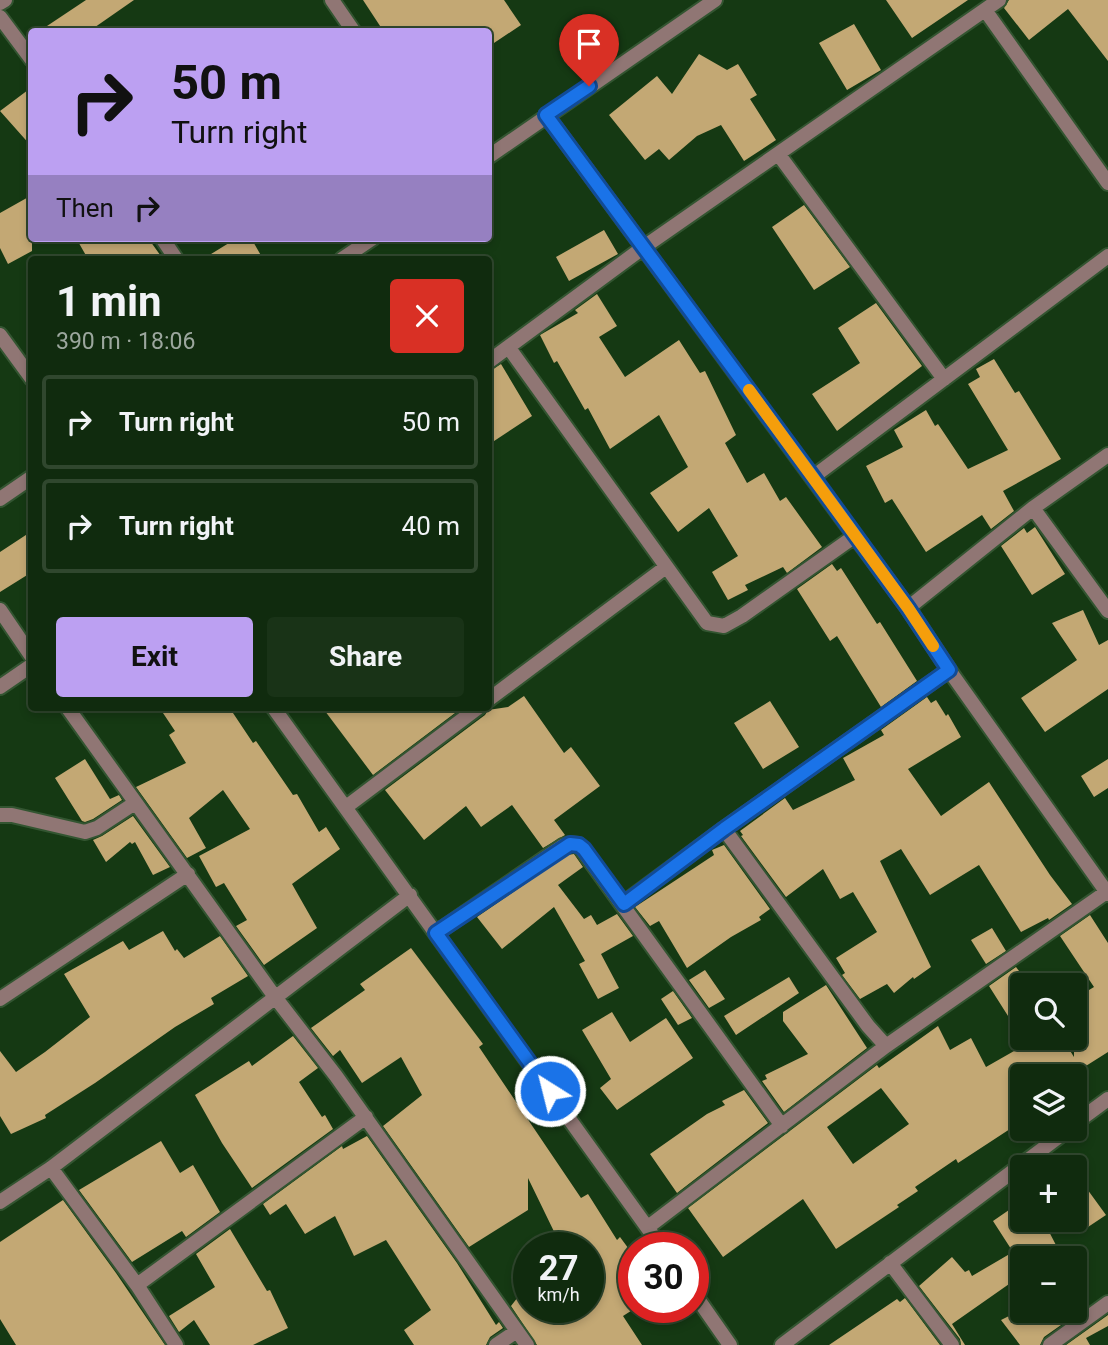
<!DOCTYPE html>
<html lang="en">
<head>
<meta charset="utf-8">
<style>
	body { margin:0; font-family:Roboto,sans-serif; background:#193317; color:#f1f3f6; height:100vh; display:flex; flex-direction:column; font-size:26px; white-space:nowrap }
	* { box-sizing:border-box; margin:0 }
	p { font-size:23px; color:#9ca79e }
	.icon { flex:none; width:38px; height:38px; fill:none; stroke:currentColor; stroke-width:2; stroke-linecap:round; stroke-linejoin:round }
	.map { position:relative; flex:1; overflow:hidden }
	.drawer { position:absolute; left:28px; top:256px; width:464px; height:455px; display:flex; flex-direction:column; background:#102b0e; border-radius:7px; box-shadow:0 4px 10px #0003,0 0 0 2px #30472e }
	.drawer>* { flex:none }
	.hud { position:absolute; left:28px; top:28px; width:464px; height:214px; border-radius:7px; box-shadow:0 4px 10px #0003,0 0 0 2px #30472e; background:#bca0f2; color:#111; overflow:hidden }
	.tools { position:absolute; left:1010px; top:973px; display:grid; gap:14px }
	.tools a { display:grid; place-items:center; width:77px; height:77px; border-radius:7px; background:#102b0e; box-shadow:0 4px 10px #0003,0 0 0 2px #30472e; font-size:35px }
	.speed { position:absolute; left:513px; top:1232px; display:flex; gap:14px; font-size:35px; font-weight:700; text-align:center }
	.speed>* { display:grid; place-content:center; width:91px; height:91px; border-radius:50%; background:#102b0e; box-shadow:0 4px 10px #0003,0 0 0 2px #30472e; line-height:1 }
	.speed small { font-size:18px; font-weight:400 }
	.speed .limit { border:10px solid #d22; background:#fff; color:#111 }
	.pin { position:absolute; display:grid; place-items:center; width:60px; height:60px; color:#fff; margin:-72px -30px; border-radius:50% 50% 50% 0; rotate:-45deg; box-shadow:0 0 7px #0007 }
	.pin .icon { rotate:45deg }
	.me { position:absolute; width:77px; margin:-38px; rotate:324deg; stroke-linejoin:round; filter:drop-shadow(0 0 5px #0008) }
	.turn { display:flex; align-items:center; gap:24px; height:147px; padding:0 28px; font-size:32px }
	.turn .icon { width:91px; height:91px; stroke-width:2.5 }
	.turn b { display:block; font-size:49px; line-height:60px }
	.then { display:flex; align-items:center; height:66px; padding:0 28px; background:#0003; gap:14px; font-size:26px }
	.round { display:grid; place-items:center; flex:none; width:74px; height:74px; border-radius:7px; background:#193317 }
	.head { display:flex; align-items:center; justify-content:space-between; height:119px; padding:0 28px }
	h1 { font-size:42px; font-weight:700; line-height:52px }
	.action { display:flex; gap:14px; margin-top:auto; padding:14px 28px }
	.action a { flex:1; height:80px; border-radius:7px; background:#bca0f2; color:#111; font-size:28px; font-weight:700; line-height:80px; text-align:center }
	.action a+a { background:#193317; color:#f1f3f6 }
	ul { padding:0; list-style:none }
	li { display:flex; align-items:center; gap:21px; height:94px; margin:0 14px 10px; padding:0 14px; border:4px solid #30472e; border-radius:7px }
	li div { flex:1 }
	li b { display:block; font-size:26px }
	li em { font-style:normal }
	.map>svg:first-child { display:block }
</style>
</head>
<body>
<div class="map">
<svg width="1108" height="1345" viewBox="0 0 1108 1345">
	<rect width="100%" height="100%" fill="#153913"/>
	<path fill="#c3a874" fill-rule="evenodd" d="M86,0h48l-46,32h-50z
		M363,0h141l17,25 -33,22v-15h-104z
		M886,0h82l-56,38z
		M1009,0h99v61l-40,-52 -39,31 -25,-32z
		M854,24l27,46 -34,20 -28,-47z
		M699,54l28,16 11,-6 19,31 -7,4 26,41 -32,21 -23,-36 -24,11 -28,24 -10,-11 -14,11 -36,-45 48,-39 15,18z
		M32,87v60l-32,-36z
		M32,195v56l-24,13 -8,-16v-35z
		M804,205l46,62 -36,23 -42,-63z
		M604,230l14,24 -49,27 -13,-24z
		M76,238h72l15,21h-75z
		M237,238h14l12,21h-60z
		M597,294l20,32 -18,11 26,40 54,-37 21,33 5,-2 31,64 -11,8 22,40 17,-10 16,28 6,-4 36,50 -35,26 -4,-6 -38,18 3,5 -20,10 -16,-28 26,-16 -29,-48 -31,24 -28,-39 38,-26 -29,-52 -49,34 -22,-41 -3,2 -28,-49 -3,2 -14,-28 38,-22 -3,-3z
		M876,303l46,63 -85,65 -25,-37 48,-31 -22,-35z
		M994,359l21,34 4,-2 42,68 -58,32 11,20 -23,18 -9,-14 -56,37 -34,-53 -7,4 -19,-37 37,-19 -9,-17 32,-20 9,16 3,-2 30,45 40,-19 -40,-66 12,-7 -4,-8z
		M501,364l31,52 -44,29v-73z
		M1035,527l30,47 -33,21 -31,-49 23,-18 3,5z
		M32,531v41l-32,20v-40z
		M832,564l5,7 4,-3 36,56 3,-2 37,59 -36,26 -44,-71 -7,5 -33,-52z
		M1083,610l16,35 9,-5v49l-63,43 -24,-34 56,-38 -25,-37z
		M524,696l40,57 7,-6 29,39 -46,34 11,15 -22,13 -31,-43 -31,22 -15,-21 -42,34 -39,-50 100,-75 3,-5 20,-3z
		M927,697l4,6 5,-3 10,16 2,-2 13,23 -53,32 33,47 48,-34 61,93 22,29 -23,16 -1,-2 -27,14 -42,-67 -49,30 -29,-46 -21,12 51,106 -17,12 -1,-2 -19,16 -7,-9 -27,15 -18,-24 3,-2 -9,-15 41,-26 -24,-40 -13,7 -17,-30 -37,28 -45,-61 2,-1 -3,-4 45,-33 8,12 62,-30 -12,-22 41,-23 -3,-5z
		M770,701l29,46 -36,22 -29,-46z
		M159,707h70l24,36 3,-2 37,54 4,-1 22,38 7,-5 14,22 -48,35 25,44 -53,37 -28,-39 11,-6 -23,-37 -8,4 -17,-31 51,-27 -27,-39 -34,28 17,30 -19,10 -51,-71 50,-24 -17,-28 6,-4z
		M322,707h141l-90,68z
		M85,759l25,40 9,-4 3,5 -29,19 -8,3 -3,-1 -27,-43z
		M1108,759v29l-14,9 -13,-21z
		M133,816l37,51 -17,8 -18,-33 -3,2 -2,-2 -24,20 -13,-22 9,-4z
		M724,845l46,64 -11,8 2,3 -30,17 -44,31 -28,-47 -9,5 -15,-19 79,-52 -2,-5z
		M574,854l9,13 -25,18 26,34 7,-4 6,10 20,-11 16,22 -32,18 18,34 -21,11 -19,-35 6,-3 -31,-54 -52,42 -25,-32 90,-62z
		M1090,915l18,28v109l-38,24h-48v45l-64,42 -2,-4 -41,28 3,4 -21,14 2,2 -63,42 -33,-50 -80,58 -35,-49 189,-143 2,3 59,-42 12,24 21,-12 15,29 51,-29h25l12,19v-58l20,-12 -34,-51zM881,1088l28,36 -56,40 -26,-37z
		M992,928l14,23 -20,13 -15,-24z
		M163,931l12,20 2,-2 7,9 36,-22 28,40 -37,22 3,6 -39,23 -80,56 -50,32 1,3 -35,16 -11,-18v-65l16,21 29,-20 45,-35 -26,-43 59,-33 6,9z
		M411,948l72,96 -4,3 102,151 7,-4 29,46 3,-3 14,19v53l-11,7 19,29h-105l-26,-39 17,-22v23h60v-59h-26l-34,-70v32l-59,37 -86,-121 39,-31 -21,-38 -39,26 -22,-33 -7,6 -22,-28 54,-38 -5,-6z
		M1016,967l6,8v63l-33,-52z
		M705,970l20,29 -16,9 -20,-28z
		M789,977l10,16 -63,42 -12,-19z
		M826,985l41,63 -83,64 -22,-31 5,-2 -2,-4 43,-21 -25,-33v-9z
		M673,991l19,27 -14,7 -17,-26z
		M612,1012l18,30 36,-24 27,40 -76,52 -17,-22 11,-9 -29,-49z
		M293,1036l25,32 -19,14 23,35 3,-2 8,14 -81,59 -30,-45 -27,-48 54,-34 3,5z
		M744,1090l24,33 -91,70 -27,-39 57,-40 18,-9 -3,-4z
		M367,1136l90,127 39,62 3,-3 4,6 -13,9 -4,8h-72l-10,-15 27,-20 -45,-70 -32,16 -19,-40 -30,18 -19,-30 -16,11 -7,-11 79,-58 1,3z
		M161,1141l19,32 13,-8 27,47 -34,25 -4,-6 -50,31 -53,-72z
		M1074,1171l32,44 -18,12 -14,-19z
		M63,1200l53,73 49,72h-149l-16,-26v-77z
		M1022,1201v19h21l15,29 -13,9h-23v17l-70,49 13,21h-4l-1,-6 -41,-53 33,-29 13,15 4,-2 3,6 41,-24 -20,-31z
		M230,1229l37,62 3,-1 18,38 -35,17h-43l-16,-25 -15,12 -10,-16 46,-29 -19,-33z
		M905,1298l35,47h-111l68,-46 3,3z
		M1019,1311h62l-37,26 -4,8h-20l-19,-25z
		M1108,1315v11l-22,12 4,7h-24z"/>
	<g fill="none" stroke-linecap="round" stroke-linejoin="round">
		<g stroke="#335531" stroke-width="18">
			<path id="minor" d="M332,0l22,32
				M0,3l5,-3
				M985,10l123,173
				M0,17l32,43
				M546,115l362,493 41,62 159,224
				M779,155l165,224
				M488,157l227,-157
				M162,238l14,21
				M342,259l31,-21
				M0,335l32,44
				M509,348l198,275 17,3 18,-10 113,-80
				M488,362l156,-115 355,-247
				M813,477l295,-221
				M0,499l32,-22
				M1033,508l75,103
				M908,608l125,-100 75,-53
				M0,610l32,47
				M0,687l32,-22
				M488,700l178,-133
				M67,707l208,290 61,79 191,269
				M273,707l389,541
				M346,807l133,-100
				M0,815h12l73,17 12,-4 38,-25
				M624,903l100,-74 225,-159
				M436,933l127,-87 7,-2 9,1 203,281
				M0,999l188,-125
				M886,1046l222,-155
				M1074,1124l34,-25
				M51,1168l86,117 39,60
				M0,1202l51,-34 359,-273
				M648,1227l238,-181 -18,-20 -144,-197
				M890,1263l62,82
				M137,1285l229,-168
				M693,1292l37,53
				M496,1345l21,-14
				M782,1345l287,-216
				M1050,1345l58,-42"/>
		</g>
		<use href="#minor" stroke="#907674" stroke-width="14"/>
	</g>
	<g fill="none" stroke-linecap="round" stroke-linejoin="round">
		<g stroke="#114b97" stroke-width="18">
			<path id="route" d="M550,1091l-114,-158 134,-89 9,1 5,4 40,55 100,-75 225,-159 -41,-62 -95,-131 -267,-362 43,-29"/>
		</g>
		<use href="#route" stroke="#1a73e8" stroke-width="12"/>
		<path stroke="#f59e0b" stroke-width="12" d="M749,390l159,218 25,38"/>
	</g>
</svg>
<div class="tools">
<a><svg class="icon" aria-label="search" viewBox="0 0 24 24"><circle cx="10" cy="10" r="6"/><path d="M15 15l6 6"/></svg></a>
<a><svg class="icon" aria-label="layers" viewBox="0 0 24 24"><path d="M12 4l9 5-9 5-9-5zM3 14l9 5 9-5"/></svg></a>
<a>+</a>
<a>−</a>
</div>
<div class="speed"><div>27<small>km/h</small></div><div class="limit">30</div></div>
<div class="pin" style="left:589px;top:86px;background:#d93025"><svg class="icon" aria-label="arrive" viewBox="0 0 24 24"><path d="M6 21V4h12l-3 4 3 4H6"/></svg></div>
<svg class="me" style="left:550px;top:1091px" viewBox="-20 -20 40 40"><circle r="17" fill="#1a73e8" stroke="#fff" stroke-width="3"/><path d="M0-11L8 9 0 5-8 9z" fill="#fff"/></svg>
<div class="hud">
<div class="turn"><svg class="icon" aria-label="right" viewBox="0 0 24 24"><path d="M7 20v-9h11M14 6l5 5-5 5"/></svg><div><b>50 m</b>Turn right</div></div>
<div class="then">Then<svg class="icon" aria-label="right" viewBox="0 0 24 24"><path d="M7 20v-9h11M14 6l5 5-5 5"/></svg></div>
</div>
<section class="drawer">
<div class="head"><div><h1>1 min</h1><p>390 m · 18:06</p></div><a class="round" style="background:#d93025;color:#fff"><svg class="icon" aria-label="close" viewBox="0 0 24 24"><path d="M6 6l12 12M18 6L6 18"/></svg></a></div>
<ul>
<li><svg class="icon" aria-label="right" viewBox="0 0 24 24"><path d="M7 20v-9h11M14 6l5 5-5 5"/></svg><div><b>Turn right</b></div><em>50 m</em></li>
<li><svg class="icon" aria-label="right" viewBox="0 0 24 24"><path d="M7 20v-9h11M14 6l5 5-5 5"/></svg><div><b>Turn right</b></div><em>40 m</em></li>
</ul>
<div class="action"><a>Exit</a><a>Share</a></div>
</section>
</div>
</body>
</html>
